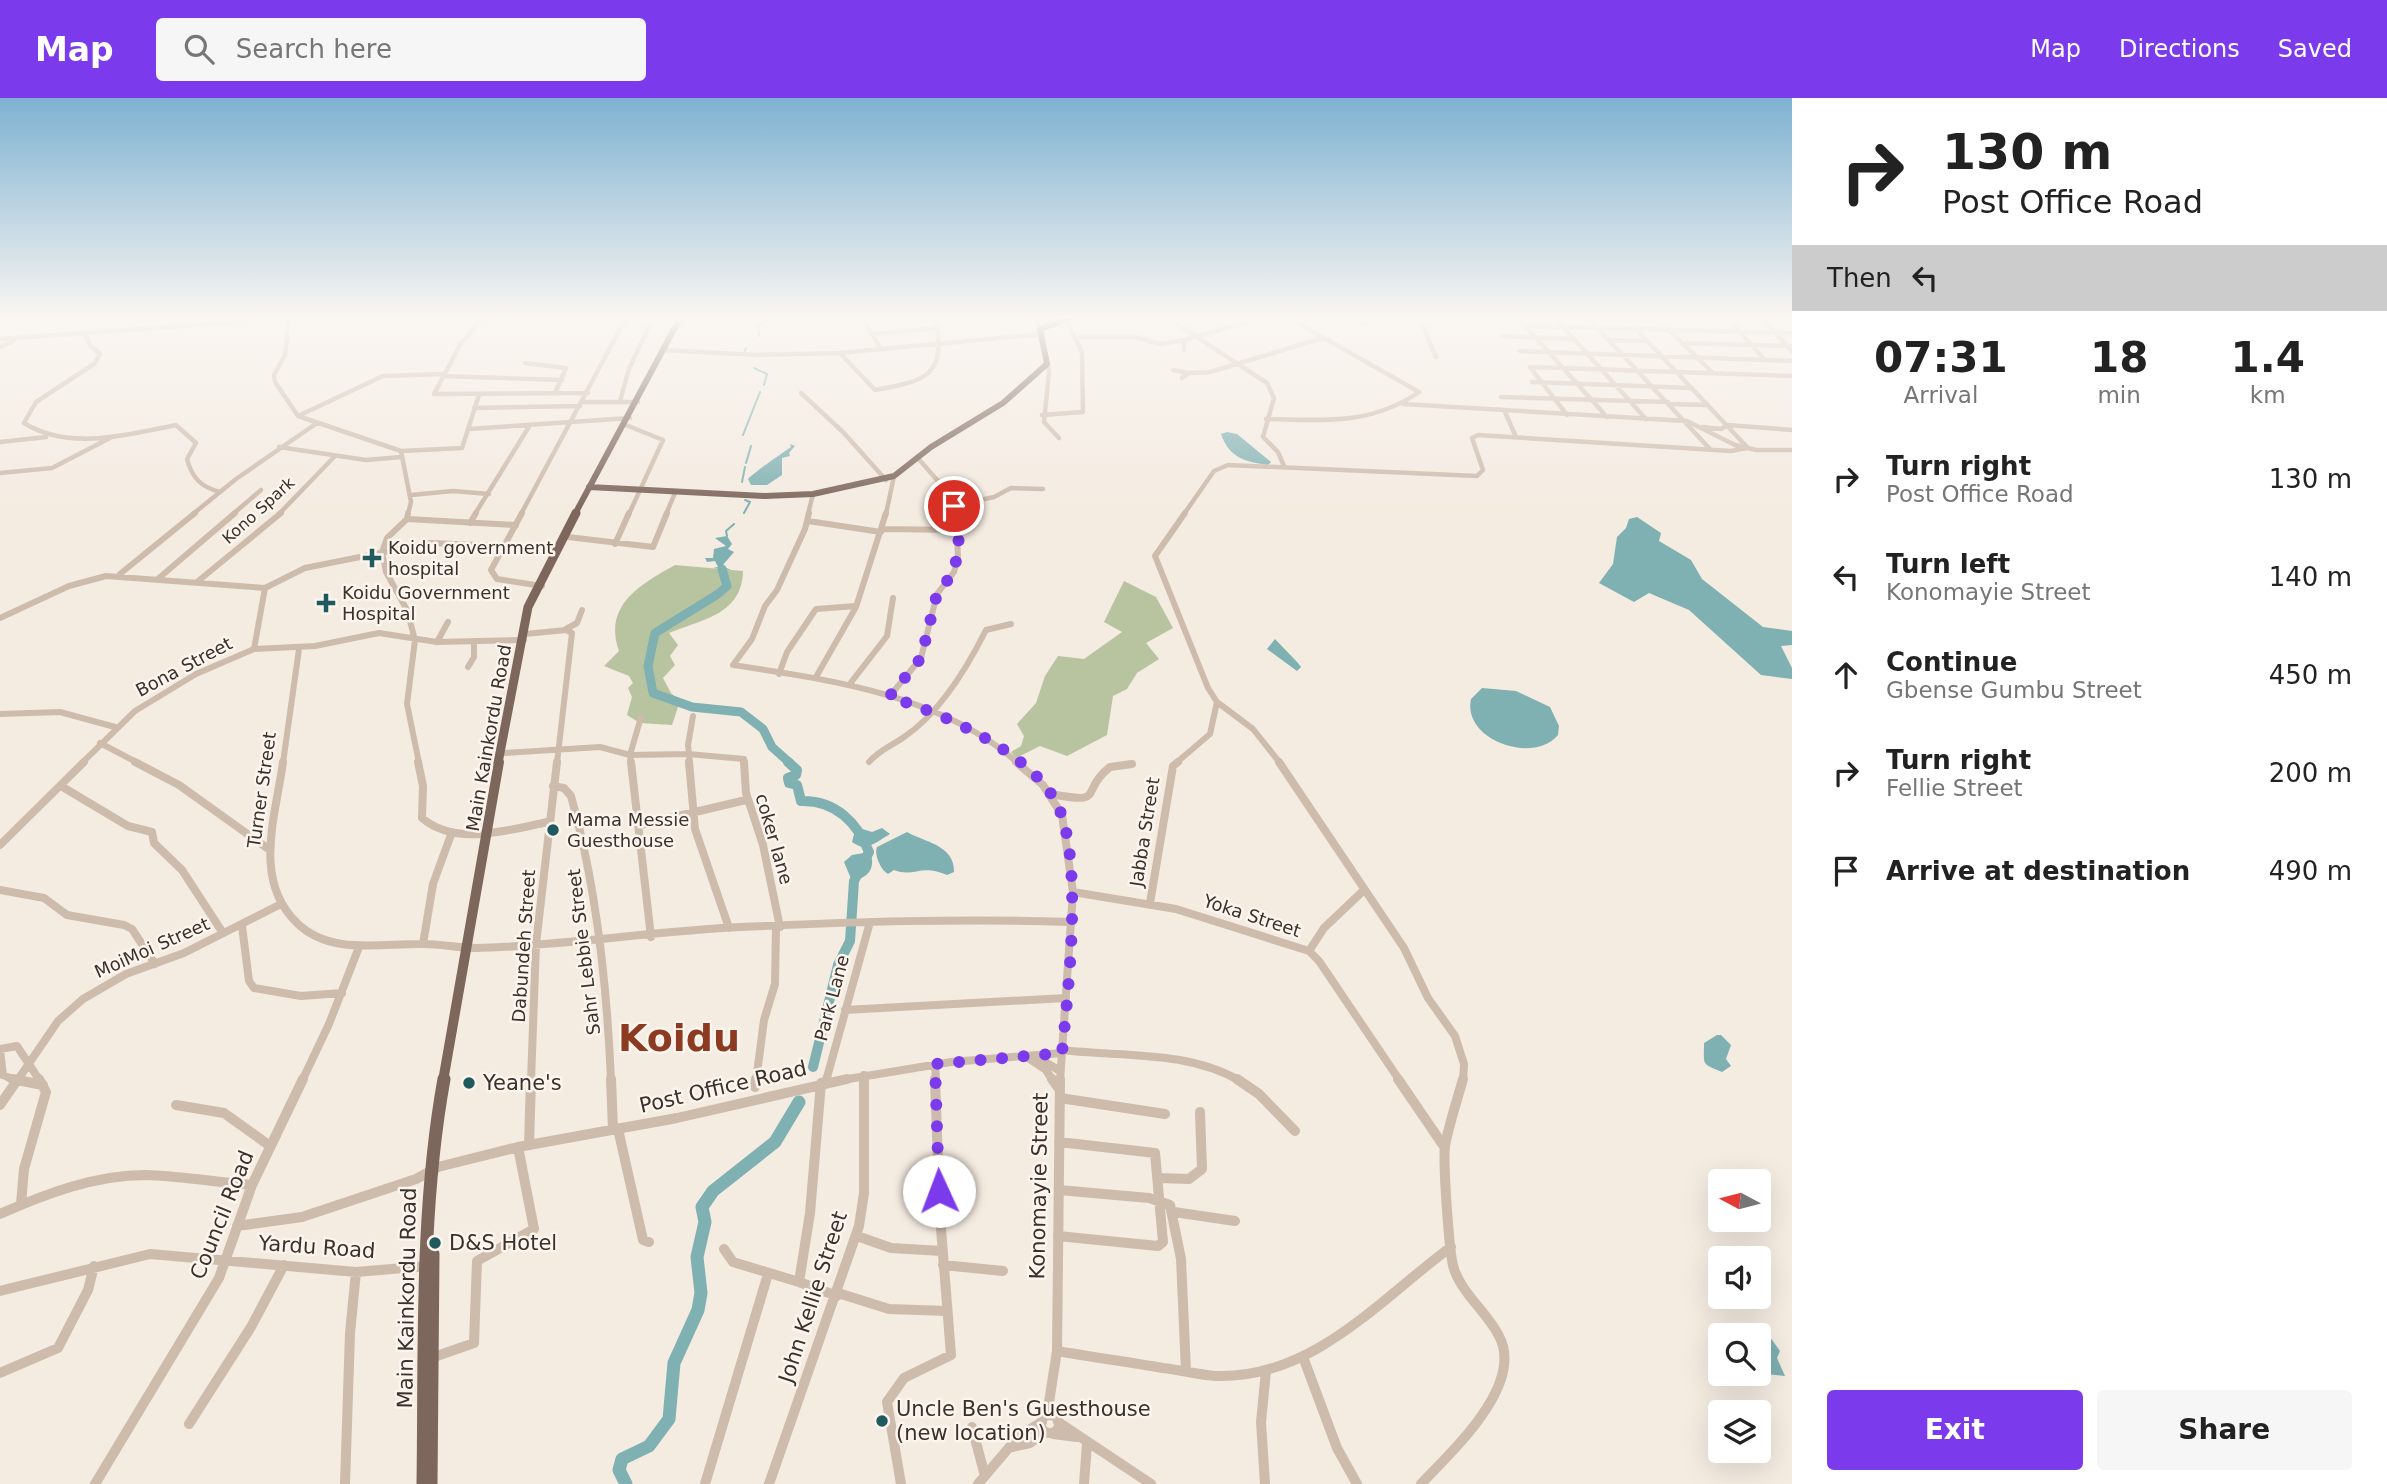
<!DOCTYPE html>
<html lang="en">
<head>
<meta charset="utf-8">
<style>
	body { margin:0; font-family:"DejaVu Sans",sans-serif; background:#f6f6f6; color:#222; height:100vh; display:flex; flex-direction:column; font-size:26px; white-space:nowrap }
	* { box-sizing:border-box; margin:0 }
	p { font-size:23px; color:#767676 }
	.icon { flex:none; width:38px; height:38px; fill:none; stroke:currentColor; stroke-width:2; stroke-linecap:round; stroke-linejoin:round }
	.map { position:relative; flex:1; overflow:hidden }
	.panel { display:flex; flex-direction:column; background:#fff; width:595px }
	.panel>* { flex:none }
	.hud { background:#fff; color:#222; overflow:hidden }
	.needle { width:46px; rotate:277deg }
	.controls { position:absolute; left:1708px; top:1071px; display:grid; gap:14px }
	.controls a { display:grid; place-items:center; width:63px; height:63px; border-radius:7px; background:#fff; box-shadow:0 7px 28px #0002; font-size:35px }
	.pin { position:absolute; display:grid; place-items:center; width:60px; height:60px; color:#fff; margin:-30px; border:4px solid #fff; border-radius:50%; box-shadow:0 2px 7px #0007 }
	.me { position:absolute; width:77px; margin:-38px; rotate:358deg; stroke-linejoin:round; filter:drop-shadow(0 0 5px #0008) }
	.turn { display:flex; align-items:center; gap:24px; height:147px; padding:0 35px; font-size:32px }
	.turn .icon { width:91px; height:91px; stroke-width:2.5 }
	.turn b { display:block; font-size:49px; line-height:60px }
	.then { display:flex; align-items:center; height:66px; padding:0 35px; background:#0003; gap:14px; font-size:26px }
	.eta { display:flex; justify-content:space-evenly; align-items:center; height:119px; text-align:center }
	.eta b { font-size:42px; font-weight:700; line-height:49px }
	.cta { display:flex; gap:14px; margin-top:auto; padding:14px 35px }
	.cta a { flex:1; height:80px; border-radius:7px; background:#7c3aed; color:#fff; font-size:28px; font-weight:700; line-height:80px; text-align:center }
	.cta a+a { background:#f6f6f6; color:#222 }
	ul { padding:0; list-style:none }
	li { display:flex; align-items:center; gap:21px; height:98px; padding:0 35px }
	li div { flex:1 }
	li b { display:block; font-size:26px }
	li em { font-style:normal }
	header { display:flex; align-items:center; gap:42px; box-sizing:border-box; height:98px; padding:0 35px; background:#7c3aed; color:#fff }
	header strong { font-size:33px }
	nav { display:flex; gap:38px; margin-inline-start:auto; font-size:24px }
	.search { width:490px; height:63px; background:#f6f6f6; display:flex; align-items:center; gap:18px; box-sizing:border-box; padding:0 24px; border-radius:7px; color:#767676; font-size:26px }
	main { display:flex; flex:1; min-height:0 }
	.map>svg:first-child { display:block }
</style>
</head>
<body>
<header>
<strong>Map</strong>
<div class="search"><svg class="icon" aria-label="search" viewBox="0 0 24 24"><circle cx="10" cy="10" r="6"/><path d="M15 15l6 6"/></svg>Search here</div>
<nav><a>Map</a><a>Directions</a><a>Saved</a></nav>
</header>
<main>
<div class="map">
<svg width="1792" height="1386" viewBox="0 0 1792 1386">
	<rect width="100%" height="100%" fill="#f4ebe1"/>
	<path fill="#b8c4a0" d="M675,467l68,6c-1,43 -39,48 -74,62l9,12 -8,11 5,9 -12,13 8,15 9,8 -8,24 -32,-2 -13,-8 5,-18 -4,-9 5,-5 -4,-7 -25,-10 15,-15c-16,-45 20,-66 56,-86z
		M1124,483l32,16 17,31 -27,15 13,16 -22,14 -10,16 -14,7 -6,39 -40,21 -27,-10 -24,12 -5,-6 10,-6 3,-10 -7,-12 19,-21 9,-27 13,-20 26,3 38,-27 -18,-10z"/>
	<path fill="#7fb0b2" d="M1227,334l10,2 34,28 -3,3c-22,-3 -39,-7 -47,-31z
		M790,346l5,2 -6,7 1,3 -8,2v17l-15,10h-16l-3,-6c5,-6 40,-30 43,-32z
		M1637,419l24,16 -2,8 32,19 11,19 61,48 29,4v14l-11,1 11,22v11l-31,-4 -72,-65 -40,-17 -15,9 -35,-19 14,-19 4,-27 9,-9 3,-9z
		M727,438l5,8 -4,5 6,3 -12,14 9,4 -18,-2 5,-1 -3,-6 -8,1 -2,-4h8l1,-9 12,-3 -11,-8z
		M1275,541l23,24 3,4 -4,4 -30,-22z
		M1482,590l34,3 34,16 9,19 -1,9c-25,30 -96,5 -87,-36z
		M856,729l16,5 10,-4 8,6c-14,8 -24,19 -38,8z
		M907,734c17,10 48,13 47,40l-7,3c-27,-12 -32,3 -53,-5l-6,4c-8,-5 -14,-20 -11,-27z
		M870,754c6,16 -1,26 -18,29l-8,-19 8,-7z
		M1717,937h4l10,10 -5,14 5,7 -9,6c-21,-9 -18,-6 -18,-29z
		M1752,1231l18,8 10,14 -3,7 8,18 -19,-2 -7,-7v-32h-10z"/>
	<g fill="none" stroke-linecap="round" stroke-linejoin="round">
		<path stroke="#7fb0b2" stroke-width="2" d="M759,238l-1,-11 13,-7
			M745,253l1,-3
			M754,270l13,6 -3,11
			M743,337l17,-43
			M746,365l5,-17
			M742,384l3,-15
			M744,415l6,-11 -5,-2
			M727,438l-1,-5 8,-7"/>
		<path stroke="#7fb0b2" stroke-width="9" d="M722,471l5,17 -9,8 -63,39 -7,33 5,27 39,14 49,5 22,17 9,18 18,16"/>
		<path stroke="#7fb0b2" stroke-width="10" d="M788,664l9,8 -1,5 -8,3 1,5 8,2 4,16c34,-1 56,21 68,51l-15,29 -4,60 -12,24 -25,102"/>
		<path stroke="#7fb0b2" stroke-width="13" d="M626,1386l-7,-14 3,-11 27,-13 20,-27 5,-56 24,-53 3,-17 -4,-36 8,-35 -3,-15 11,-16 62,-49 24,-40"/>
		<path stroke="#cdbbac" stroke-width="4.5" d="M482,220l-22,27 -26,49 154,-1
			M863,220l17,30
			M1034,220l6,11
			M1168,220l99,65 7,15 -11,39 15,15 6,14
			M1419,220l17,39
			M1518,220l89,99
			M1555,220l91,101
			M1588,220l122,131
			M1727,220l38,42
			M1762,220l30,33
			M1765,220l27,2
			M289,221l-4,36 -11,20 1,7 23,34 103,35 61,-3 17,-53
			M478,224l83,-4
			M1364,225l13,-5
			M1300,226l12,-5
			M1528,228l264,7
			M1635,230l112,119
			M1668,231l44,43
			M85,236l5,11 10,9 -6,10 -58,38 -12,21c45,28 103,12 152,2l20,18 -9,16c5,19 14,28 33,33
			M871,236l66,-6
			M1502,238l72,3
			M1080,239h55l25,7 24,-4
			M0,241l293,-21
			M1610,242l35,1
			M1682,245l110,3
			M0,249l13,-6
			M666,252l90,5 84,-2 203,-19
			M1184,252v-10l79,-22
			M1520,253l272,10
			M840,255l35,37c53,-9 71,-15 61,-72
			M1047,264l2,10 -5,50 15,16
			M525,265l41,5 -11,25
			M1530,269l262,9
			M1530,269l37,48
			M1173,272l15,3
			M442,278l120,4
			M1182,280l7,-5 21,-1 113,-34
			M1532,284l160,6
			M801,295l42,39 43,48
			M1501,299l167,5
			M620,303l9,-32 24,-51
			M582,304h56
			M1403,306l284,17 48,24 21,5h36
			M1670,306l38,1
			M474,310l106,-2
			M1505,314l11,25
			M1042,317l41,-3 -1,-60 -16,-32
			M298,318l85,-40 59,-2
			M1266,321c56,1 104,7 153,-27l-130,-74
			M626,327l37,15 -34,74
			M1703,329l18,2 7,-4 64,5
			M468,331l162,-11
			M0,344l46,-5
			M279,349l87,13 35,-3
			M401,353l10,51 -3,12
			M917,359l27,31 12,26
			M0,375l52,-5 58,-30
			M411,397l42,-4 36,3
			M954,408l40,-9 17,-9 32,1
			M193,416l43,-35 81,-56
			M233,416l28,-24
			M279,416l56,-58
			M475,416l55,-89
			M521,416l105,-196
			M666,416l9,-21
			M808,416l5,-20
			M886,416l8,-38
			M1184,416l30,-43 14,-6 249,11 6,-6 -11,-32 6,-3 253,16 16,-3"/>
		<path stroke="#cdbbac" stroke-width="6" d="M408,415l-1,6 -20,19 -5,14 4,20 21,38 8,30 -8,64 12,59
			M522,415l-31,57 6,9 45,7
			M809,415l-4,16 -28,61 -12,16 -13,33 -19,26c99,15 208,30 285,98
			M1185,415l-30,43 53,132 9,14 36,27 27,34
			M407,421l109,6
			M808,423l73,11
			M470,425l6,-10
			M882,431l76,1
			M568,439l85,10 14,-34
			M615,446l14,-31
			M120,476l75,-61
			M159,480l76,-65
			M197,484l84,-69
			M265,490l40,-20 125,-25 74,3
			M0,520l69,-32 37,-10 159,12
			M566,531l11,-6 5,-13
			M525,536l41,-4 6,3 -15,130
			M437,544l11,-20
			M254,551l11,-61
			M468,569l6,-10v-15
			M779,576l8,-22 29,-43 40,-3
			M816,579l40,-70 30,-94
			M849,587l38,-49 6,-38
			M889,599l32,-39 16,-64 17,-22 4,-14 -2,-45
			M0,616l60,-2 55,15
			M100,645l38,20
			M505,655l95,-6 30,8 11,-38
			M869,664c12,-13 21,-15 35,-25 36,-24 63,-69 82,-107l25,-6
			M82,665l53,-52 61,-37 58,-25 61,-3 64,-13 58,9 87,-2
			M283,665l16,-114
			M631,665l-1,-8 58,-1 56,5v4
			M690,665l-2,-18 5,-29
			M1176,665l34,-29 7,-32"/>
		<path stroke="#cdbbac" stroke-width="8" d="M135,664l44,23 88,63
			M283,664c-7,53 -31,118 14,161 34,33 84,20 127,21 17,0 35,4 52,4 89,-2 177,-17 265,-21 109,-5 220,-9 329,-5
			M418,664l5,24 -1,32c34,29 86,12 126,4
			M631,664l20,175
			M689,664l6,67 34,99
			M744,664l2,31 17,52 17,82
			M1016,664l27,23 19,30 11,77 -13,189
			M1279,664l125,186 24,50 27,38 9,28 -1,17
			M61,688l67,40 24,6 2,11 28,27 41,63
			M553,688l11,2 7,8c26,92 36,189 40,285
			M1051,696c57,11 27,-2 59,-27l22,-3
			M640,727l106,-25
			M0,747l84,-83
			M0,792l44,8 23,17 57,10 8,4 23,35
			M1073,794l103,17 133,42 10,10 81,120
			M1150,805l23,-137 5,-4
			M242,828l7,55 5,7 47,8 41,-3
			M423,846l10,-60 19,-52
			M1309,853l15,-23 40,-38
			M845,912l221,-12
			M0,951l17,-3 23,35
			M0,952l3,25
			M1062,952c58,7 126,0 178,31
			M1037,959l23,14
			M1028,960l18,12 7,11
			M935,966l1,17
			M0,975l15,8
			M864,977v6
			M17,983l41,-60 25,-22 43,-25 58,-21 97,-49
			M302,983l27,-57 30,-77
			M531,983l5,-137 21,-182
			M756,983l8,-61 11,-36 1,-57
			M826,983l44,-159
			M836,983l115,-19 111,-9"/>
		<path stroke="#cdbbac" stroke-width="10" d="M12,981l31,6
			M611,981l2,50
			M1052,981l7,10
			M1237,981l22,15 36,37
			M1398,981l47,69
			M826,984l1,-3
			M821,985l-11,130 -11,69 38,14
			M755,989l1,-8
			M1060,1000l105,16
			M0,1007l18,-26
			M176,1007l48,8 46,33
			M618,1031l25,111 6,2
			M529,1047l2,-66
			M1158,1080l31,1 13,-10 -2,-57
			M1059,1092l90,8 21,7 11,54 5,112
			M21,1106l3,-35 22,-77 -7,-13
			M1174,1114l61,9
			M0,1116c45,-20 95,-39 145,-39 35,1 71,7 107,10
			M237,1128l65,-9 114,-38 22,-12 80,-20 159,-29 170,-39
			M857,1138l34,12 51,3
			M1058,1138l100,10 5,-4 -8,-89 -96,-11
			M724,1151l9,13 66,20
			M943,1167l60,6
			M0,1193l150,-37 206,18 72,-6
			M838,1195l51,16 58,2
			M1057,1253c35,6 71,11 106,17 18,2 36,7 53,8 97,3 164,-77 235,-129
			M434,1259l40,-14 3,-82 57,-32 -16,-82
			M1303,1259l34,91 20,36
			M0,1275l58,-25 30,-58 6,-24
			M1041 1326a9 9 0 1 1 18 0a9 9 0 1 1-18 0Z
			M1047,1317l10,-64 3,-272
			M1058,1324l93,62
			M189,1326l62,-97 33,-62
			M972,1329l13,49
			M1053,1336l24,3
			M1012,1349l18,-4 16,-11
			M95,1386l124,-206 33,-93 51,-106
			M345,1386l5,-151 6,-61
			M705,1386l63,-210
			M769,1386l90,-258 5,-33v-114
			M901,1386l-14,-82 17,-24 47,-23 -11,-139 -5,-137
			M978,1386l41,-48 23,-14
			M1084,1386l3,-40
			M1265,1386l-4,-62 5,-51
			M1421,1386c31,-33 104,-99 78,-148 -12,-24 -36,-41 -45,-67 -5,-14 -11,-107 -9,-123 4,-22 12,-45 18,-67"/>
		<path stroke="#7d675c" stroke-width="6" d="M589,389l176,9 48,-2 81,-18 37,-29 72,-44 44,-39 -7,-35 30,-11
			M575,416l105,-196"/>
		<path stroke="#7d675c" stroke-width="9" d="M498,665l30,-156 48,-94"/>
		<path stroke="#7d675c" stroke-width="10" d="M443,983l56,-319"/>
		<path stroke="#7d675c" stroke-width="13" d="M423,1386c2,-135 -3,-272 21,-405
			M431,1386l2,-230"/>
	</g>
	<linearGradient id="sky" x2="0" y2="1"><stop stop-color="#7eb2d2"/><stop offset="0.53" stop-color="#faf6f2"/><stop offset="1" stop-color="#faf6f2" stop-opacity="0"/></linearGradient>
	<rect width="1792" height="414" fill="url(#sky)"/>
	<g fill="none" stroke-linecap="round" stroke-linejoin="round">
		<path stroke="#7c3aed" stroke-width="12" stroke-dasharray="0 21.6" d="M939,1093l-4,-127 127,-11c6,-62 22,-195 -5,-249 -25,-51 -116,-92 -168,-107l32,-39 16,-64 17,-22 5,-28 -5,-38"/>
	</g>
	<g fill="#1f5a5e" stroke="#fbf5ee" stroke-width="2.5">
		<path d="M368.5 449.5h7v7h7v7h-7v7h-7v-7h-7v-7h7z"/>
		<path d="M322.5 494.5h7v7h7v7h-7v7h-7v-7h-7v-7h7z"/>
		<circle cx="553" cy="732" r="7"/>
		<circle cx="469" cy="985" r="7"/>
		<circle cx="435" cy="1145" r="7"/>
		<circle cx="882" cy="1323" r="7"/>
	</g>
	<g text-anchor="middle" stroke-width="5" stroke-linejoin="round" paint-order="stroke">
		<g font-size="16" fill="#3b302b" stroke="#fbf5ee">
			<text transform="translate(258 412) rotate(-42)" y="6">Kono Spark</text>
		</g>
		<g font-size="18" fill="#3b302b" stroke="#fbf5ee" text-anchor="start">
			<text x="388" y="456">Koidu government<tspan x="388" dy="21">hospital</tspan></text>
			<text x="342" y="501">Koidu Government<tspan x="342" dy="21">Hospital</tspan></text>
			<text x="567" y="728">Mama Messie<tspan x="567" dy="21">Guesthouse</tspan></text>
		</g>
		<g font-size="18" fill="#3b302b" stroke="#fbf5ee">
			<text transform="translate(184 569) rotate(-28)" y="6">Bona Street</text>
			<text transform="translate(489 640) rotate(-80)" y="6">Main Kainkordu Road</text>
			<text transform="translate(262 692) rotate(-82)" y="6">Turner Street</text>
			<text transform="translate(1145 734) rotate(-81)" y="6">Jabba Street</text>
			<text transform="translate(774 741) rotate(74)" y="6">coker lane</text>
			<text transform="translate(1252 818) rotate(18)" y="6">Yoka Street</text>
			<text transform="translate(524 848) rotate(-86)" y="6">Dabundeh Street</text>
			<text transform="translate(152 850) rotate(-24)" y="6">MoiMoi Street</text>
			<text transform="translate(584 854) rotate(-97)" y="6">Sahr Lebbie Street</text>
			<text transform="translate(832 900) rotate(-75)" y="6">Park Lane</text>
		</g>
		<g font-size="21" fill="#3b302b" stroke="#fbf5ee" text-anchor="start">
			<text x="483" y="992">Yeane's</text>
			<text x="449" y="1152">D&amp;S Hotel</text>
			<text x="896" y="1318">Uncle Ben's Guesthouse<tspan x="896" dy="24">(new location)</tspan></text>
		</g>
		<g font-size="21" fill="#3b302b" stroke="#fbf5ee">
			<text transform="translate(723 989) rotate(-13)" y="7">Post Office Road</text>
			<text transform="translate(1039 1088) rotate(-89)" y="7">Konomayie Street</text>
			<text transform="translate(222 1117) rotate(-68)" y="7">Council Road</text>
			<text transform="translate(317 1149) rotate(4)" y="7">Yardu Road</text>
			<text transform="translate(813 1199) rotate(-72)" y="7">John Kellie Street</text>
			<text transform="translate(407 1200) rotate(-89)" y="7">Main Kainkordu Road</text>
		</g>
		<g font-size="38" font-weight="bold" fill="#8c3b22" stroke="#fbf5ee">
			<text x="679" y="953">Koidu</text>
		</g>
	</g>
</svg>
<div class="controls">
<a><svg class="needle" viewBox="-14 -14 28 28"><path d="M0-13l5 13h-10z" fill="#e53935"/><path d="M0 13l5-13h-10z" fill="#767676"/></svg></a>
<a><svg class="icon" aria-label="sound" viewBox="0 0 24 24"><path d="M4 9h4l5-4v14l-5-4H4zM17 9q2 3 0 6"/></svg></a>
<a><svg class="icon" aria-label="search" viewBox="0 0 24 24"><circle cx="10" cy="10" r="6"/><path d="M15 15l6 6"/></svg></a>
<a><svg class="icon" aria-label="layers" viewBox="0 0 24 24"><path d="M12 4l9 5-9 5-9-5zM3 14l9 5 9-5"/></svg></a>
</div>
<div class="pin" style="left:954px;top:408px;background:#d93025"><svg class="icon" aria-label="arrive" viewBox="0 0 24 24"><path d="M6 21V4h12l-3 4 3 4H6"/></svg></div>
<svg class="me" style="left:939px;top:1093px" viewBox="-20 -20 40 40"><circle r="19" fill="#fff"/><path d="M0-13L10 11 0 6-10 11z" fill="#7c3aed"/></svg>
</div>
<section class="panel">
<div class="hud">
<div class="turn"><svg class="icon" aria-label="right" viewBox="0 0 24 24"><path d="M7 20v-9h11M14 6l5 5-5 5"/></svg><div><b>130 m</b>Post Office Road</div></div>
<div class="then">Then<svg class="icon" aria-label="left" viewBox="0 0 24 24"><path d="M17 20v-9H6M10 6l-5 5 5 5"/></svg></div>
</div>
<div class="eta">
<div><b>07:31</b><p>Arrival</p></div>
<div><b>18</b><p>min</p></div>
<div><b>1.4</b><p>km</p></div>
</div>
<ul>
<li><svg class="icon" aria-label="right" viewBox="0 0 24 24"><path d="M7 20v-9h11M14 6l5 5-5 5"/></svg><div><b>Turn right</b><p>Post Office Road</p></div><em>130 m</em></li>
<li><svg class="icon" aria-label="left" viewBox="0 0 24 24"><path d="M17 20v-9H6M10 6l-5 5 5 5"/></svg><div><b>Turn left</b><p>Konomayie Street</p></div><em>140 m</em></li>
<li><svg class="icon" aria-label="ahead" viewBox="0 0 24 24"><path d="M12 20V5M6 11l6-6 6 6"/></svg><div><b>Continue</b><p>Gbense Gumbu Street</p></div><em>450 m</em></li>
<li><svg class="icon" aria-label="right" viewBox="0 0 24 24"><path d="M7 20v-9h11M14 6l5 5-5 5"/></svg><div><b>Turn right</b><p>Fellie Street</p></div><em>200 m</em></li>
<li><svg class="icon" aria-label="arrive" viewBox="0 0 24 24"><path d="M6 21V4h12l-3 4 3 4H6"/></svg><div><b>Arrive at destination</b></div><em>490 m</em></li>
</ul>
<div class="cta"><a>Exit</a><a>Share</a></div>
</section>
</main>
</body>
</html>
